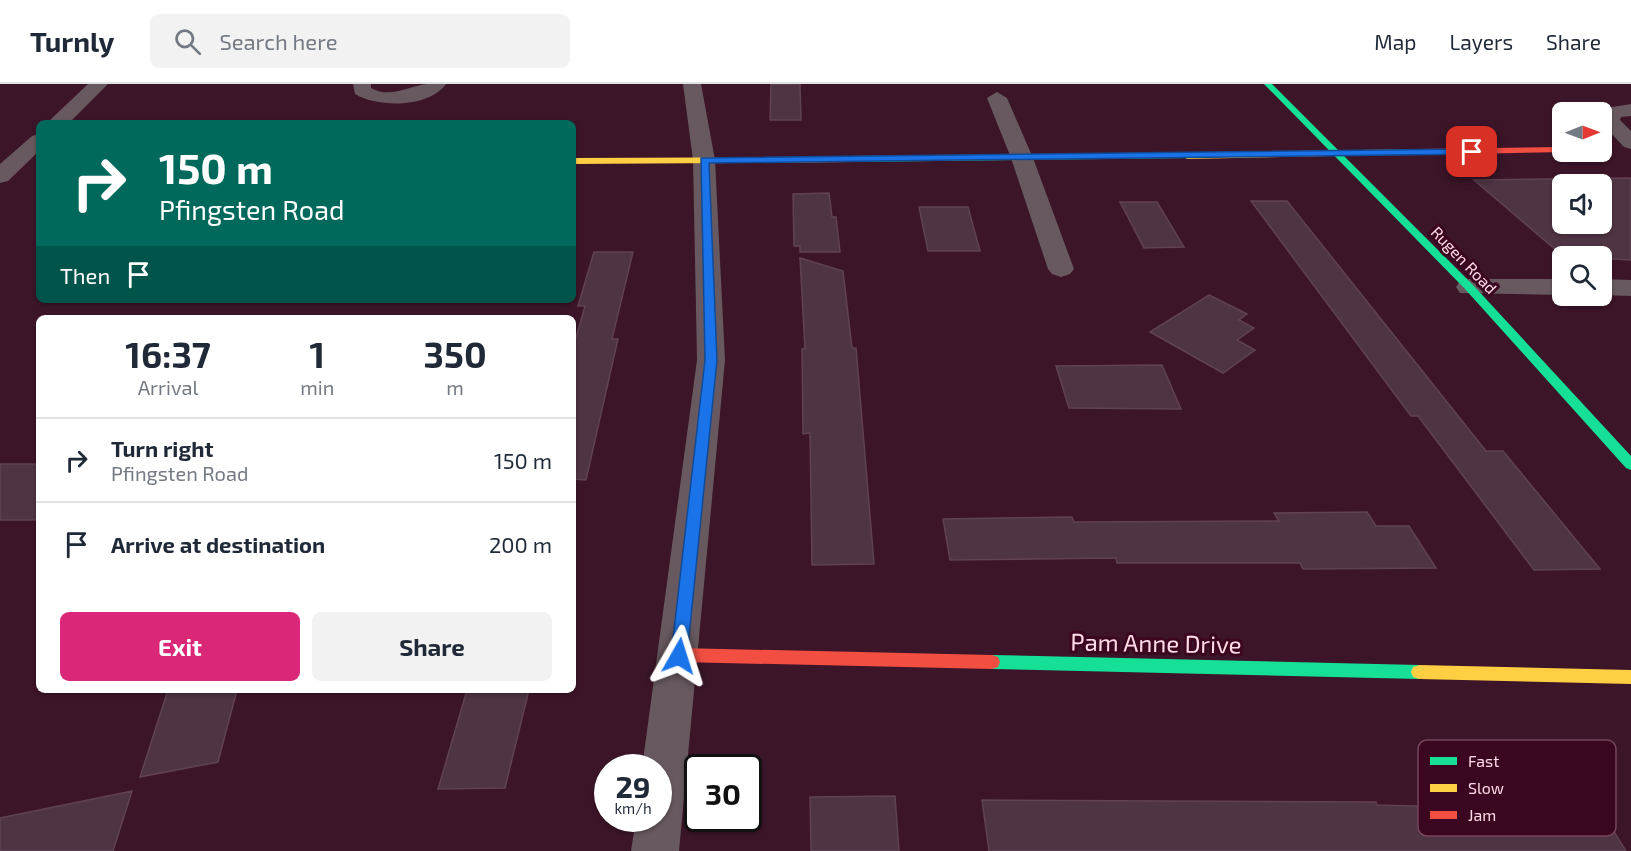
<!DOCTYPE html>
<html lang="en">
<head>
<meta charset="utf-8">
<style>
	body { margin:0; font-family:"Exo 2",sans-serif; background:#f2f2f3; color:#1f2937; height:100vh; display:flex; flex-direction:column; font-size:22px; white-space:nowrap }
	* { box-sizing:border-box; margin:0 }
	p { font-size:20px; color:#747a83 }
	.icon { flex:none; width:33px; height:33px; fill:none; stroke:currentColor; stroke-width:2; stroke-linecap:round; stroke-linejoin:round }
	.map { position:relative; flex:1; overflow:hidden }
	.side { position:absolute; left:36px; top:231px; width:540px; height:378px; display:flex; flex-direction:column; background:#fff; border-radius:9px; box-shadow:0 2px 4px #0004 }
	.side>* { flex:none }
	.top-card { position:absolute; left:36px; top:36px; width:540px; height:183px; border-radius:9px; box-shadow:0 2px 4px #0004; background:#00695c; color:#fff; overflow:hidden }
	.needle { width:39px; rotate:89deg }
	.buttons { position:absolute; left:1552px; top:18px; display:grid; gap:12px }
	.buttons a { display:grid; place-items:center; width:60px; height:60px; border-radius:9px; background:#fff; box-shadow:0 2px 4px #0004; font-size:30px }
	.speed { position:absolute; left:594px; top:670px; display:flex; gap:12px; font-size:30px; font-weight:700; text-align:center }
	.speed>* { display:grid; place-content:center; width:78px; height:78px; border-radius:50%; background:#fff; box-shadow:0 2px 4px #0004; line-height:1 }
	.speed small { font-size:15px; font-weight:400 }
	.speed .limit { border:3px solid #111; border-radius:9px; background:#fff; color:#111 }
	.pin { position:absolute; display:grid; place-items:center; width:51px; height:51px; color:#fff; margin:-26px; border-radius:12px; box-shadow:0 3px 9px #0006 }
	.me { position:absolute; width:66px; margin:-33px; rotate:6deg; stroke-linejoin:round; filter:drop-shadow(0 0 4px #0008) }
	.turn { display:flex; align-items:center; gap:21px; height:126px; padding:0 24px; font-size:27px }
	.turn .icon { width:78px; height:78px; stroke-width:2.5 }
	.turn b { display:block; font-size:42px; line-height:51px }
	.then { display:flex; align-items:center; height:57px; padding:0 24px; background:#0003; gap:12px; font-size:22px }
	.eta { display:flex; justify-content:space-evenly; align-items:center; height:102px; text-align:center }
	.eta b { font-size:36px; font-weight:700; line-height:42px }
	.action { display:flex; gap:12px; margin-top:auto; padding:12px 24px }
	.action a { flex:1; height:69px; border-radius:9px; background:#db2777; color:#fff; font-size:24px; font-weight:700; line-height:69px; text-align:center }
	.action a+a { background:#f2f2f3; color:#1f2937 }
	ul { padding:0; list-style:none }
	li { display:flex; align-items:center; gap:18px; height:84px; padding:0 24px; border-top:2px solid #e0e1e3 }
	li div { flex:1 }
	li b { display:block; font-size:22px }
	li em { font-style:normal }
	header { display:flex; align-items:center; gap:36px; box-sizing:border-box; height:84px; padding:0 30px; background:#fff; border-bottom:2px solid #e0e1e3 }
	header strong { font-size:28px }
	nav { display:flex; gap:33px; margin-inline-start:auto; font-size:21px }
	.search { width:420px; height:54px; background:#f2f2f3; display:flex; align-items:center; gap:15px; box-sizing:border-box; padding:0 21px; border-radius:9px; color:#747a83; font-size:22px }
	.map>svg:first-child { display:block }
</style>
</head>
<body>
<header>
<strong>Turnly</strong>
<div class="search"><svg class="icon" aria-label="search" viewBox="0 0 24 24"><circle cx="10" cy="10" r="6"/><path d="M15 15l6 6"/></svg>Search here</div>
<nav><a>Map</a><a>Layers</a><a>Share</a></nav>
</header>
<div class="map">
<svg width="1631" height="767" viewBox="0 0 1631 767">
	<rect width="100%" height="100%" fill="#3c1529"/>
	<path fill="#4f3444" stroke="#604254" stroke-width="1.5" fill-rule="evenodd" d="M771,0h29l1,36h-31z
		M1631,94v82l-68,-4 -89,-76zM1563,100h39v40h-39z
		M829,109l3,24h4l4,35h-40v-6h-6l-1,-52z
		M1251,117h36l199,250h17l97,118 -66,1 -116,-154h-7z
		M1120,118h37l27,45 -40,1z
		M919,123h49l12,44h-52z
		M594,168h39l-21,87h6l-32,141 -13,-1v-131l12,-42h-7z
		M800,174l43,13 9,77h4l18,216 -62,1 -2,-132 -7,1 -1,-85h3z
		M1209,211l38,19 -8,6 15,8 -17,12 18,10 -32,23 -73,-41z
		M1162,281l19,44 -112,-1 -13,-42z
		M0,380h39v56h-39z
		M1367,428l9,14h33l27,42 -133,1 -3,-6h-183l-1,-5 -166,2 -7,-41 129,-2 2,5 205,-1 -5,-8z
		M168,606h69l-19,72 -78,15z
		M467,606h62l-24,98 -67,1z
		M132,707l-19,60h-113v-33z
		M895,712l4,55h-88l-1,-54z
		M982,716l394,2 1,3 224,6 25,40h-637z"/>
	<g fill="none" stroke-linecap="round" stroke-linejoin="round">
		<path fill="#67595f" fill-rule="evenodd" d="M88,0h20l-39,39h-22z
			M353,0h18v4c20,11 37,-2 56,-4 6,0 13,0 19,0 -17,24 -68,24 -91,10z
			M683,0h18l14,76 10,200 -46,491h-48l5,-32h22v-51h-16l55,-408 -4,-200z
			M997,8l10,6 26,60 41,111 -4,5 -9,3 -9,-3 -4,-5 -37,-111 -24,-60z
			M1631,20v12l-10,1 -1,3 11,11v18l-7,-2 -22,-23v-9l4,-7z
			M39,50v17l-31,30 -8,2v-19l32,-28z
			M1469,195h94v16l-103,-2 -4,-6 4,-6z
			M1602,195l29,1v16l-29,-1z"/>
		<path fill="#16e098" fill-rule="evenodd" d="M1264,0h8l201,201 158,171v14l-5,-2 -161,-179z
			M1187,69l4,3 -1,2 -338,4 -4,-3 4,-3z
			M992,571l427,10 6,2 2,5 -2,5 -6,2 -427,-10 -6,-2 -2,-5 2,-5z"/>
		<path fill="#ffcf43" fill-rule="evenodd" d="M1420,65l4,3 -1,2 -236,5 -4,-3 4,-3z
			M855,73v4l-3,1 -279,2v-6z
			M1419,581l212,5v14l-212,-5 -6,-2 -2,-5 2,-5z"/>
		<path fill="#f24e42" fill-rule="evenodd" d="M1563,63v5h3l-146,3 -4,-3 4,-3z
			M679,564l313,7 6,2 2,5 -2,5 -6,2 -313,-7 -6,-2 -2,-5 2,-5z"/>
	</g>
	<path fill="#1a73e8" stroke="#114b97" stroke-width="1.5" d="M1472,65l3,1v4l-766,9 8,197 -30,296 -2,5h-12l-2,-5 34,-296 -4,-202z"/>
	<g text-anchor="middle" stroke-width="6" stroke-linejoin="round" paint-order="stroke">
		<g font-size="16" fill="#ffdbe7" stroke="#3b0620">
			<text transform="translate(1464 176) rotate(46)" y="6">Rugen Road</text>
		</g>
		<g font-size="24" fill="#ffdbe7" stroke="#3b0620">
			<text transform="translate(1156 560) rotate(1)" y="8">Pam Anne Drive</text>
		</g>
	</g>
	<rect x="1418" y="656" width="198" height="96" rx="9" fill="#3b0620" stroke="#76465c" stroke-width="1.5"/>
	<rect x="1430" y="673" width="27" height="8" fill="#16e098"/>
	<rect x="1430" y="700" width="27" height="8" fill="#ffcf43"/>
	<rect x="1430" y="727" width="27" height="8" fill="#f24e42"/>
	<g font-size="16" fill="#ffdbe7">
		<text x="1468" y="683">Fast</text>
		<text x="1468" y="710">Slow</text>
		<text x="1468" y="737">Jam</text>
	</g>
</svg>
<div class="buttons">
<a><svg class="needle" viewBox="-14 -14 28 28"><path d="M0-13l5 13h-10z" fill="#e53935"/><path d="M0 13l5-13h-10z" fill="#747a83"/></svg></a>
<a><svg class="icon" aria-label="sound" viewBox="0 0 24 24"><path d="M4 9h4l5-4v14l-5-4H4zM17 9q2 3 0 6"/></svg></a>
<a><svg class="icon" aria-label="search" viewBox="0 0 24 24"><circle cx="10" cy="10" r="6"/><path d="M15 15l6 6"/></svg></a>
</div>
<div class="speed"><div>29<small>km/h</small></div><div class="limit">30</div></div>
<div class="pin" style="left:1472px;top:68px;background:#d93025"><svg class="icon" aria-label="arrive" viewBox="0 0 24 24"><path d="M6 21V4h12l-3 4 3 4H6"/></svg></div>
<svg class="me" style="left:679px;top:572px" viewBox="-20 -20 40 40"><path d="M0-17L14 15 0 8-14 15z" fill="#1a73e8" stroke="#fff" stroke-width="4"/></svg>
<div class="top-card">
<div class="turn"><svg class="icon" aria-label="right" viewBox="0 0 24 24"><path d="M7 20v-9h11M14 6l5 5-5 5"/></svg><div><b>150 m</b>Pfingsten Road</div></div>
<div class="then">Then<svg class="icon" aria-label="arrive" viewBox="0 0 24 24"><path d="M6 21V4h12l-3 4 3 4H6"/></svg></div>
</div>
<section class="side">
<div class="eta">
<div><b>16:37</b><p>Arrival</p></div>
<div><b>1</b><p>min</p></div>
<div><b>350</b><p>m</p></div>
</div>
<ul>
<li><svg class="icon" aria-label="right" viewBox="0 0 24 24"><path d="M7 20v-9h11M14 6l5 5-5 5"/></svg><div><b>Turn right</b><p>Pfingsten Road</p></div><em>150 m</em></li>
<li><svg class="icon" aria-label="arrive" viewBox="0 0 24 24"><path d="M6 21V4h12l-3 4 3 4H6"/></svg><div><b>Arrive at destination</b></div><em>200 m</em></li>
</ul>
<div class="action"><a>Exit</a><a>Share</a></div>
</section>
</div>
</body>
</html>
